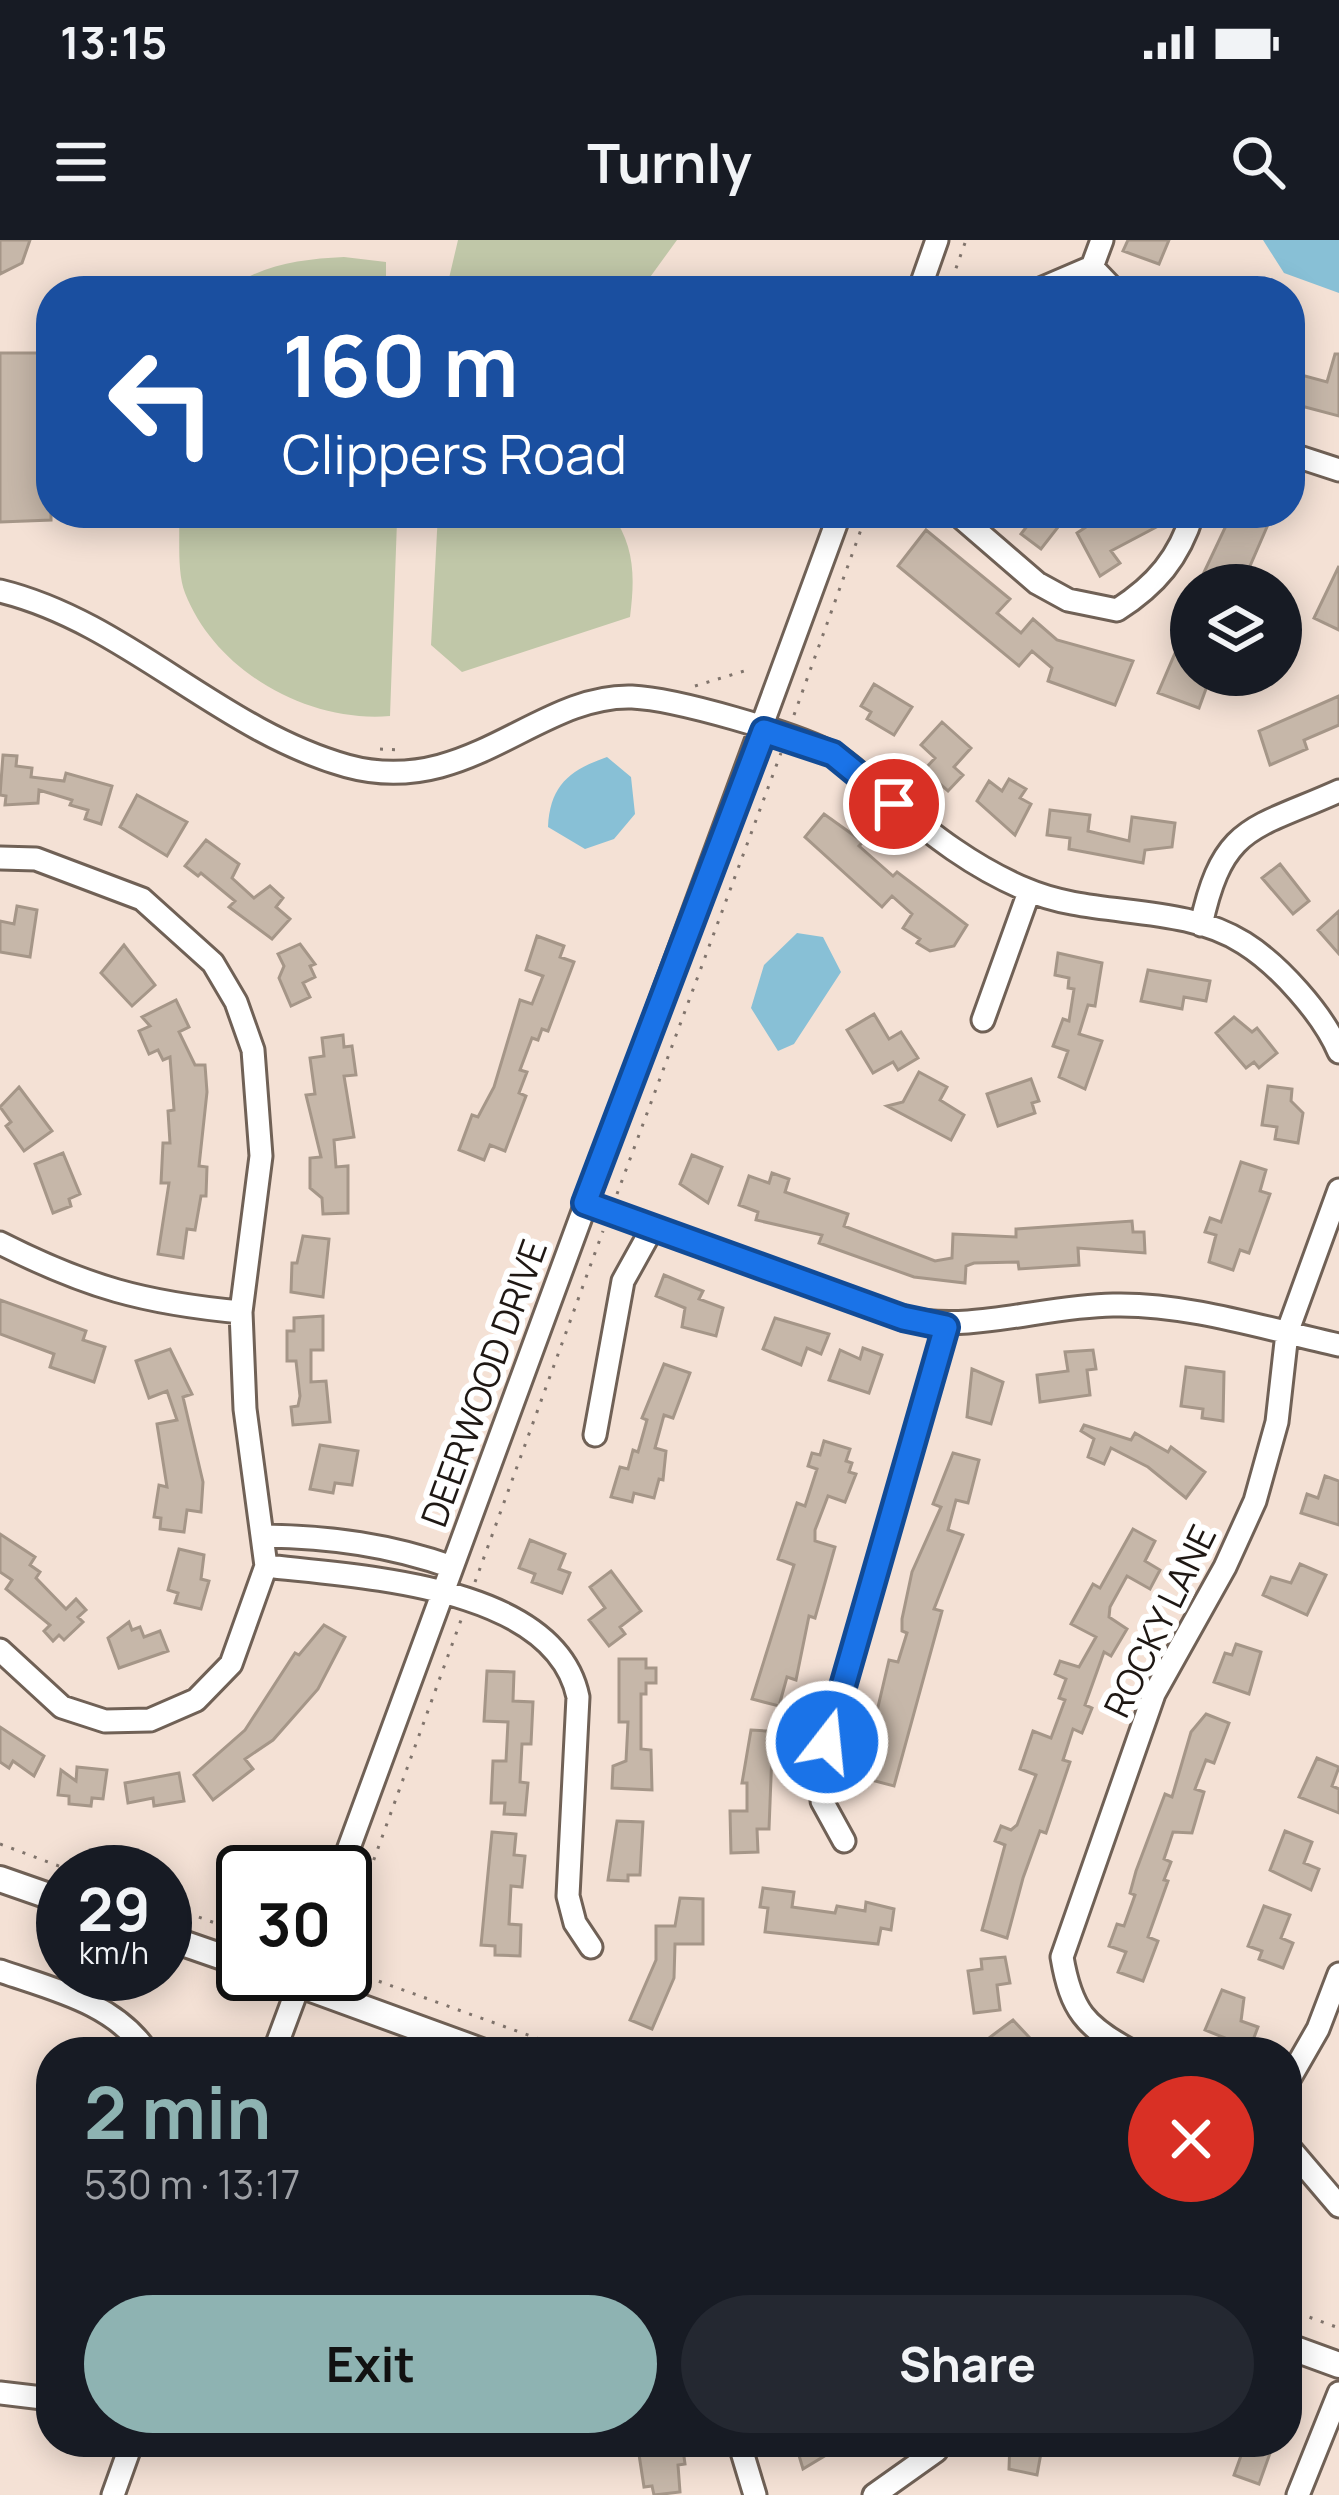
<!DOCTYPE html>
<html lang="en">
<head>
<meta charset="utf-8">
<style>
	body { margin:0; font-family:Manrope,sans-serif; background:#242831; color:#f1f3f6; height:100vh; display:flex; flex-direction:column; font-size:45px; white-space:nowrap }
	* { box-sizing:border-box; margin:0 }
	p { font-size:39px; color:#9ea1a6 }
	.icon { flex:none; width:66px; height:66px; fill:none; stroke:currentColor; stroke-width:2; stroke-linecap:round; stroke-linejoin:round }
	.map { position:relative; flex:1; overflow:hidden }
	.drawer { position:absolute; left:36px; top:1797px; width:1266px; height:420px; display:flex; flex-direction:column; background:#171b24; border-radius:48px; box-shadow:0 6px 30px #0003 }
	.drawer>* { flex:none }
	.banner { position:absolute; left:36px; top:36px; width:1269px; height:252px; border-radius:48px; box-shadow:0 6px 30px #0003; background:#1a4fa0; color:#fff; overflow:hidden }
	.fabs { position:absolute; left:1170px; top:324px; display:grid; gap:24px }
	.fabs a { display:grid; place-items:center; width:132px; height:132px; border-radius:50%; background:#171b24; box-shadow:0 6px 30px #0003; font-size:60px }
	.speed { position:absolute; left:36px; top:1605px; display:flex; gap:24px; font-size:60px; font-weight:700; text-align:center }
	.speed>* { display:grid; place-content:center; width:156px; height:156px; border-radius:50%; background:#171b24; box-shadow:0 6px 30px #0003; line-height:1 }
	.speed small { font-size:30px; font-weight:400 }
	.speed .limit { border:6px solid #111; border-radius:18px; background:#fff; color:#111 }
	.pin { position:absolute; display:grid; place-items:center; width:102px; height:102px; color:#fff; margin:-51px; border:6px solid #fff; border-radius:50%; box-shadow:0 3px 12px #0007 }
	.me { position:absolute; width:132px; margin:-66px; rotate:16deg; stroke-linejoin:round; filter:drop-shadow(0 0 9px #0008) }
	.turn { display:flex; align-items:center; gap:42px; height:252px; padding:0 48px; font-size:54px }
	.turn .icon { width:156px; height:156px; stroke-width:2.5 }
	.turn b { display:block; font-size:84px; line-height:102px }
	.round { display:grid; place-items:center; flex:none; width:126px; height:126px; border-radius:63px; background:#242831 }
	.head { display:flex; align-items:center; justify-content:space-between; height:204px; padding:0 48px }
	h1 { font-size:72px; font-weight:700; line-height:90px; color:#8eb3b2 }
	.action { display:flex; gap:24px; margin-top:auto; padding:24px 48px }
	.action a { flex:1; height:138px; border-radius:72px; background:#8eb3b2; color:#111; font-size:48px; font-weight:700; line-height:138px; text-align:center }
	.action a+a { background:#242831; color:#f1f3f6 }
	.status { display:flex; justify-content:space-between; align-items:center; height:84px; padding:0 60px; background:#171b24; direction:ltr }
	.status svg { height:33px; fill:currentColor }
	header { display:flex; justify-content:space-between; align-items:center; height:156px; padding:0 48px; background:#171b24; font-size:54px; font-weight:700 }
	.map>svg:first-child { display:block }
</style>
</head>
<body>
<div class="status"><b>13:15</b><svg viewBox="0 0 49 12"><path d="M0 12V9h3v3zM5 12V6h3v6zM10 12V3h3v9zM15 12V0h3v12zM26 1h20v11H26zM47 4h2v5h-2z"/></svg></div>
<header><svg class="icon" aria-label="menu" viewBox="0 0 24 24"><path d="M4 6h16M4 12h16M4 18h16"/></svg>Turnly<svg class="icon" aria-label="search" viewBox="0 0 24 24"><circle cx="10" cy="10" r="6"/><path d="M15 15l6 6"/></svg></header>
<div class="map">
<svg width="1339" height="2255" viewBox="0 0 1339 2255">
	<rect width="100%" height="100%" fill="#f4e1d5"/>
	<path fill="#c0c7a8" d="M458,0h219l-37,51h-194z
		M344,17l42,5v29h-162c37,-26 76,-32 120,-34z
		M221,273h169l7,8 -7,195c-82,7 -174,-44 -205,-123 -8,-21 -5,-52 -6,-75z
		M438,273h173c24,33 24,64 19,104l-168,55 -31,-27z"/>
	<path fill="#88c0d6" d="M1263,0h76v53l-55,-20z
		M607,517l24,20 4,37 -21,25 -29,10 -37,-22c2,-42 22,-57 59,-70z
		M797,693l26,4 18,35 -47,72 -16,7 -27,-43 13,-43z"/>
	<path fill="#c6b7a9" stroke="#a59688" stroke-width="3" d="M0,0h30l-8,23 -22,11z
		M1128,0h41l-10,24 -36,-13z
		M0,113h51v167l-51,2z
		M1335,114h4v62l-49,-13v-31l37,10z
		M1037,273h32l-28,36 -20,-15z
		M1107,273h47l8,11 -51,27 9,12 -20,13 -23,-43z
		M1245,273h28l-26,60 27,12h-76l33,-70 12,4z
		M926,290l84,69 -13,14 24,20 12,-14 24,21 76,21 -18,44 -67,-24 4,-13 -20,-17 -13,15 -121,-100z
		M1339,326v64l-25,-12z
		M1190,378l1,57h20l-12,33 -41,-15z
		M874,444l38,23 -18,28 -27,-16 4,-7 -10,-6z
		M1339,456v29l-35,15 3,9 -37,16 -11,-34z
		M942,482l29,26 -17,19 9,8 -15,16 -24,-21 11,-12 -14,-13z
		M3,515l14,1 -1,10 16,2 -1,9 33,4 2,-8 46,13 -11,38 -16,-5 3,-9 -18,-5 2,-5 -33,-10 -1,13 -33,2 1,-9 -6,-1z
		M1009,539l17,10 -6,9 11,6 -16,31 -38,-34 12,-20 13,10z
		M137,555l50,27 -20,34 -47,-29z
		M1050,570l40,5 -2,16 41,10 3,-24 43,6 -3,24 -27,3 -2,13 -74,-14 1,-11 -23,-3z
		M824,574l39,28 -4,4 34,30 4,-4 70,53 -13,21 -24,5 -13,-8 3,-4 -17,-11 9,-14 -20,-18 -10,11 -77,-70z
		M206,600l33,24 -7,14 22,20 16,-12 13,12 -7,9 14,12 -18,20 -43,-32 6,-6 -34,-28 -3,3 -13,-10z
		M1280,624l29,37 -16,13 -31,-36z
		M17,666l20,4 -7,47 -30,-5v-31l14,3z
		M1339,671v43l-21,-24z
		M537,696l27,10 -4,11 14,5 -26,69 -6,-2 -4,11 -6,-2 -12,32 7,2 -8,21 7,3 -21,55 -15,-6 -6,15 -25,-10 13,-35 6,2 16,-30 26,-87 12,4 11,-28 -17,-6z
		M300,704l15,20 -5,2 5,11 -12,6 7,14 -19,9 -12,-28 5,-12 -6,-12z
		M124,705l31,40 -23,21 -31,-33z
		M1058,713l44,10 -7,43 -7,-1 -9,29 23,7 -17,48 -26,-12 9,-26 -15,-5 10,-27 6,2 5,-32 -6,-1 1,-10 -14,-3z
		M1148,730l62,11 -4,20 -22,-4 -2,12 -41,-8z
		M176,760l13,27 -10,5 16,33h10l2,27 -8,74 8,1 -1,29h-5l-6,34 -8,-1 -4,29 -25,-4 11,-71h-8l2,-40h7l-2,-32 6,-1 -4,-53 -7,3 -5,-10 -9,4 -10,-23 11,-5 -8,-9z
		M874,774l15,25 12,-7 17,26 -20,12 -5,-8 -20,11 -26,-43z
		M1234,777l18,15 5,-4 20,25 -18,15 -5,-6 -8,6 -30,-35z
		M343,795l1,12 8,-1 4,29 -12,1 10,61 -20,3 2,27 12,-1v47l-25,1 -1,-16 -12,-10v-30l11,-1 -15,-62 9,-1 -5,-36 14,-2 -2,-18z
		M919,832l28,15 -7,13 24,15 -13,25 -64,-34 16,-4z
		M1031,839l8,22 -7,2 3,10 -37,13 -11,-32z
		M1268,846l24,3 -1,12 12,12 -5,30 -23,-4 2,-12 -15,-2z
		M19,847l33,44 -28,20 -18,-25 5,-4 -11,-15z
		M63,913l17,41 -11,5 2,7 -18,7 -18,-49z
		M692,915l30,12 -14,36 -28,-19z
		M1241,922l25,8 -6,21 10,3 -21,59 -9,-3 -7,20 -24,-8 7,-27 -11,-3 5,-14 11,4z
		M772,933l17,6 -4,13 63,22 -4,12 91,35 17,-3 1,-24 63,3v-8l116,-8 1,11h11l1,21 -67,-5 1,17 -60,4 -1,-7 -44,1 -8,3 -1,17 -51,-6 -95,-34 3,-8 -66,-15 2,-8 -19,-7 10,-29 20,7z
		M303,996l26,3 -6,58 -32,-5 1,-29h5z
		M664,1035l39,16 -4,8 24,9 -7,28 -34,-9 3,-19 -29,-12z
		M0,1060l86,31 -3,9 22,7 -11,35 -44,-15 4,-13 -54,-20z
		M323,1076v34h-12v32l15,-1 4,41 -37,3 -2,-18 7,-1 2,-10 -4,-35h-9v-30h7v-13z
		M775,1078l54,16 -8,20 -14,-6 -6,17 -38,-16z
		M863,1108l19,7 -13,38 -40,-13 11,-30 20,9z
		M170,1109l22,45 -9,3 20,85 -2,30 -14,-2 -3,22 -24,-3 1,-11 -7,-1 5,-32 8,2 -10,-63 20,-4 -10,-29 -18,7 -13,-37z
		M1093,1110l3,19 -9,1 3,25 -50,7 -3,-27 31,-4 -3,-19z
		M664,1124l26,9 -17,45 -9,-3 -9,33 11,3 -3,29 -4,-1 -5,19 -20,-5 -2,9 -21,-5 9,-30 8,2 5,-19 5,2 9,-32 -5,-2z
		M1186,1127l38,5 -1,49 -21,-3 1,-9 -22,-3z
		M972,1129l31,13 -12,42 -24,-7z
		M1084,1185l47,15 4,-7 33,19 3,-5 34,25 -19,26 -38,-31 -37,-19 -7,16 -16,-7 6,-18 -13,-8z
		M824,1201l26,8 -4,12 6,2 -3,9 7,2 -11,28 -17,-6 -13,34v11l20,6 -20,71 -6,-2 -13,64 -9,-3 -8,29 -27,-7 42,-134 -16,-6 19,-56 8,3 12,-37 -9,-3 4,-13 8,2z
		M320,1205l38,6 -6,34 -17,-2 -2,10 -23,-4z
		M953,1213l26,7 -11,43 -12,-3 -8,30 15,5 -29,74 8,2 -48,175 -23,-6 6,-23 -10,-3 22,-94 9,2 9,-29 -5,-2v-12l10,-47 29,-65 -8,-3z
		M1325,1236l14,5v44l-38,-12 6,-19 11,4z
		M1133,1289l22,12 -10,20 15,9 -10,19 -23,-13 -17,31 -1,10 18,12 -16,27 -7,-4 -19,53 7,3 -10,25 -9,-4 -10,31 7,2 -24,71 -6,-2 -17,47 -16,60 -25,-8 23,-85 -10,-4 6,-15 10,4 6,-5 19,-50 -16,-6 13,-38 18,7 14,-38 -6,-2 7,-19 -11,-5 5,-13 19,6 17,-30 -25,-13 22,-40 7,4z
		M0,1294l35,23 -5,8 10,7 -4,6 30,31 10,-10 10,11 -8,7 5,5 -19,18 -5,-5 -6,6 -9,-10 6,-6 -44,-36 6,-9 -12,-8z
		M530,1300l35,14 -6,15 11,4 -8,20 -30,-11 3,-8 -16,-6z
		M179,1309l25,6 -3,24 8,2 -8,28 -26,-6 3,-10 -10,-3z
		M1300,1324l26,11 -19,40 -44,-20 8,-18 20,6z
		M611,1331l30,40 -21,16 5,7 -16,12 -20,-26 16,-12 -15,-21z
		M129,1382l3,8 8,-3 4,10 16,-6 8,20 -49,17 -11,-30z
		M324,1385l21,12 -27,52 -45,51 -28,19 8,10 -40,31 -19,-25 51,-45 50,-77 4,2z
		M1236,1404l25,8 -12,42 -35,-12 11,-29 7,2z
		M619,1419h27v9h10v15h-10v11h-5v55l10,1 1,40 -40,-2 1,-22 13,-5 2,-39h-9z
		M487,1431l27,1 -1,29 20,1 -2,42h-9l-2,38 8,1 -3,32 -21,-1 1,-11h-14l2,-42h13l2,-39 -24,-1z
		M1206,1474l23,9 -15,40 -8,-3 -11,29 9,3 -12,41 -19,-1 -9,27 7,3 -7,18 4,1 -20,56 10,4 -15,40 -25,-9 8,-20 -17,-6 8,-22 7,2 11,-31 -5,-2 6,-22 29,-77 7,3 19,-65z
		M0,1487l44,29 -10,20 -21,-15 -4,7 -9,-6z
		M751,1490l30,2 -2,21 -7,-1 -3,77h-12l1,23 -27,1 -1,-42h17v-28h-5z
		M1317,1518l22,9 -7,19 7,3v24l-40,-16z
		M77,1527l30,3 -4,29 -11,-1 -1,8 -22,-2v-8l-11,-1 3,-25 15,11z
		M179,1533l5,28 -30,5 -1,-8 -25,5 -3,-20z
		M617,1581l26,1 -3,53h-12v6l-20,-1z
		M1285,1591l27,11 -8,21 15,6 -8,21 -41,-20z
		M492,1592l24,2 -2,21 11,1 -3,31 -11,-1 -2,38 12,1 -1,31 -25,-1v-9l-14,-1z
		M763,1648l31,4 -2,15 43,6 2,-7 28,5 1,-9 28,7 -3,21 -10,-2 -3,16 -113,-12 3,-24 -8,-1z
		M680,1658l23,1v45h-28l-1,34 -22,51 -22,-9 26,-60v-34h19z
		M1264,1666l26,9 -9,23 12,5 -10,25 -24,-9 3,-8 -14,-5z
		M1005,1717l5,26 -13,2 3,25 -26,3 -6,-42 14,-2 -1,-10z
		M1222,1750l22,8 -3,23 17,6 -8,21 -45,-18z
		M1013,1780l30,32h-72l22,-17z
		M657,2202h25l3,22 -7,1 2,27 -26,3 -2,-9 -8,1 -6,-39z
		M795,2202h26l5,13 -23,14z
		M1010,2202h33l-6,33 -28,-6z
		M1246,2202h28l-15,42 -25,-9z"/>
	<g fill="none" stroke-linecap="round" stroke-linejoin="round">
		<g stroke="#706156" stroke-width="27">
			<path id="minor" d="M1092,27l10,-27
				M919,51l18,-51
				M1036,51l56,-24 23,24
				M1290,214l49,16
				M956,273l81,70 31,17 49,10c39,-25 62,-52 76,-97
				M0,351c127,31 219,139 347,175 120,33 190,-72 285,-69 44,2 162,36 201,57 20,11 38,31 56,45 43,36 84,68 136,90 68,30 154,13 219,54 35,22 79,71 95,109
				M0,618l36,1 106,40 71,64 23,39 17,48 8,106 -20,156 4,97 21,157 -35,98 -35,36 -46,20 -45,1 -43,-14 -62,-57
				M1201,685c22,-101 51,-95 138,-134
				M983,780l46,-128
				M585,963l318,115c72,15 138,-12 210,-13 73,-2 154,24 226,40
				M0,1003c87,44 144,60 241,69
				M595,1195l28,-154 30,-54
				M265,1296c65,1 125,9 187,31
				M266,1326c94,11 289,19 312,131l-10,199 7,27 16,24
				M844,1601l-22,-40 5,-59 119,-415
				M340,1632l500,-1359
				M0,1731c52,18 115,32 147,81
				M274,1812l29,-78
				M1133,1812c-48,-25 -62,-42 -71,-95l92,-263 71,-127 30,-66 22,-79 10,-89 52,-143
				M1287,1843l31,-54 21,-55
				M1287,1905l52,61
				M0,2153l51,6
				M739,2202l16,53
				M113,2255l19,-53
				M874,2255l62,-44
				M1298,2255l41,-102"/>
		</g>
		<g stroke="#706156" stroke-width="30">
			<path id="major" d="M0,1639l63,22
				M165,1697l78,27
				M270,1734l214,78
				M1287,2106l52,19"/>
		</g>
		<path stroke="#80746c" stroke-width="3" stroke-dasharray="3 9" stroke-linecap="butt" d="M948,51l18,-51
			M695,446l49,-15
			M794,475l73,-202
			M380,509l20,1
			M617,954l164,-441
			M475,1342l128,-351
			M0,1604l75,28
			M165,1665l78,28
			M345,1699l116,-319
			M345,1729l230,83
			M1287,2069l52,19"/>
		<use href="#minor" stroke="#fff" stroke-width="21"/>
		<use href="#major" stroke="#fff" stroke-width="24"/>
	</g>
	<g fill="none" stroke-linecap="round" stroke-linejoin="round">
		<g stroke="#114b97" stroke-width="30">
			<path id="route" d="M827,1502l119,-415 -43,-9 -318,-115 179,-472 69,23 61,50"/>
		</g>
		<use href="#route" stroke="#1a73e8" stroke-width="21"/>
	</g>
	<g text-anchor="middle" stroke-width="12" stroke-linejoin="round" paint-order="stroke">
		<g font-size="36" fill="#1f1814" stroke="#fff">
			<text transform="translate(484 1143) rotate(-70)" y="13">DEERWOOD DRIVE</text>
			<text transform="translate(1160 1381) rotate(-64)" y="13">ROCKY LANE</text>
		</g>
	</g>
</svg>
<div class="fabs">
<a><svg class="icon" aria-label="layers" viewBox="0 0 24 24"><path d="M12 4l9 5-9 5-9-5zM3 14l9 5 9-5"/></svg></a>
</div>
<div class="speed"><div>29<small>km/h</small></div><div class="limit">30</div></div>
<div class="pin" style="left:894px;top:564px;background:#d93025"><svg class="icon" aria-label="arrive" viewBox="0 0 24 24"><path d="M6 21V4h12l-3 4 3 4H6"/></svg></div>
<svg class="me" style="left:827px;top:1502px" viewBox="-20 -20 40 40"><circle r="17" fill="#1a73e8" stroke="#fff" stroke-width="3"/><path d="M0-11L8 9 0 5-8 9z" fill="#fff"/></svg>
<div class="banner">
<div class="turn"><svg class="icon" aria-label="left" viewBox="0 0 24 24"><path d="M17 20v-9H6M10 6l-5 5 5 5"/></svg><div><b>160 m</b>Clippers Road</div></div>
</div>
<section class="drawer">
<div class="head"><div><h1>2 min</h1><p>530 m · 13:17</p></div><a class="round" style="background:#d93025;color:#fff"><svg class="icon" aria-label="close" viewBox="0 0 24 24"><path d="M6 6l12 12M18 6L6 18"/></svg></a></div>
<div class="action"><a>Exit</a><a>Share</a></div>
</section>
</div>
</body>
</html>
